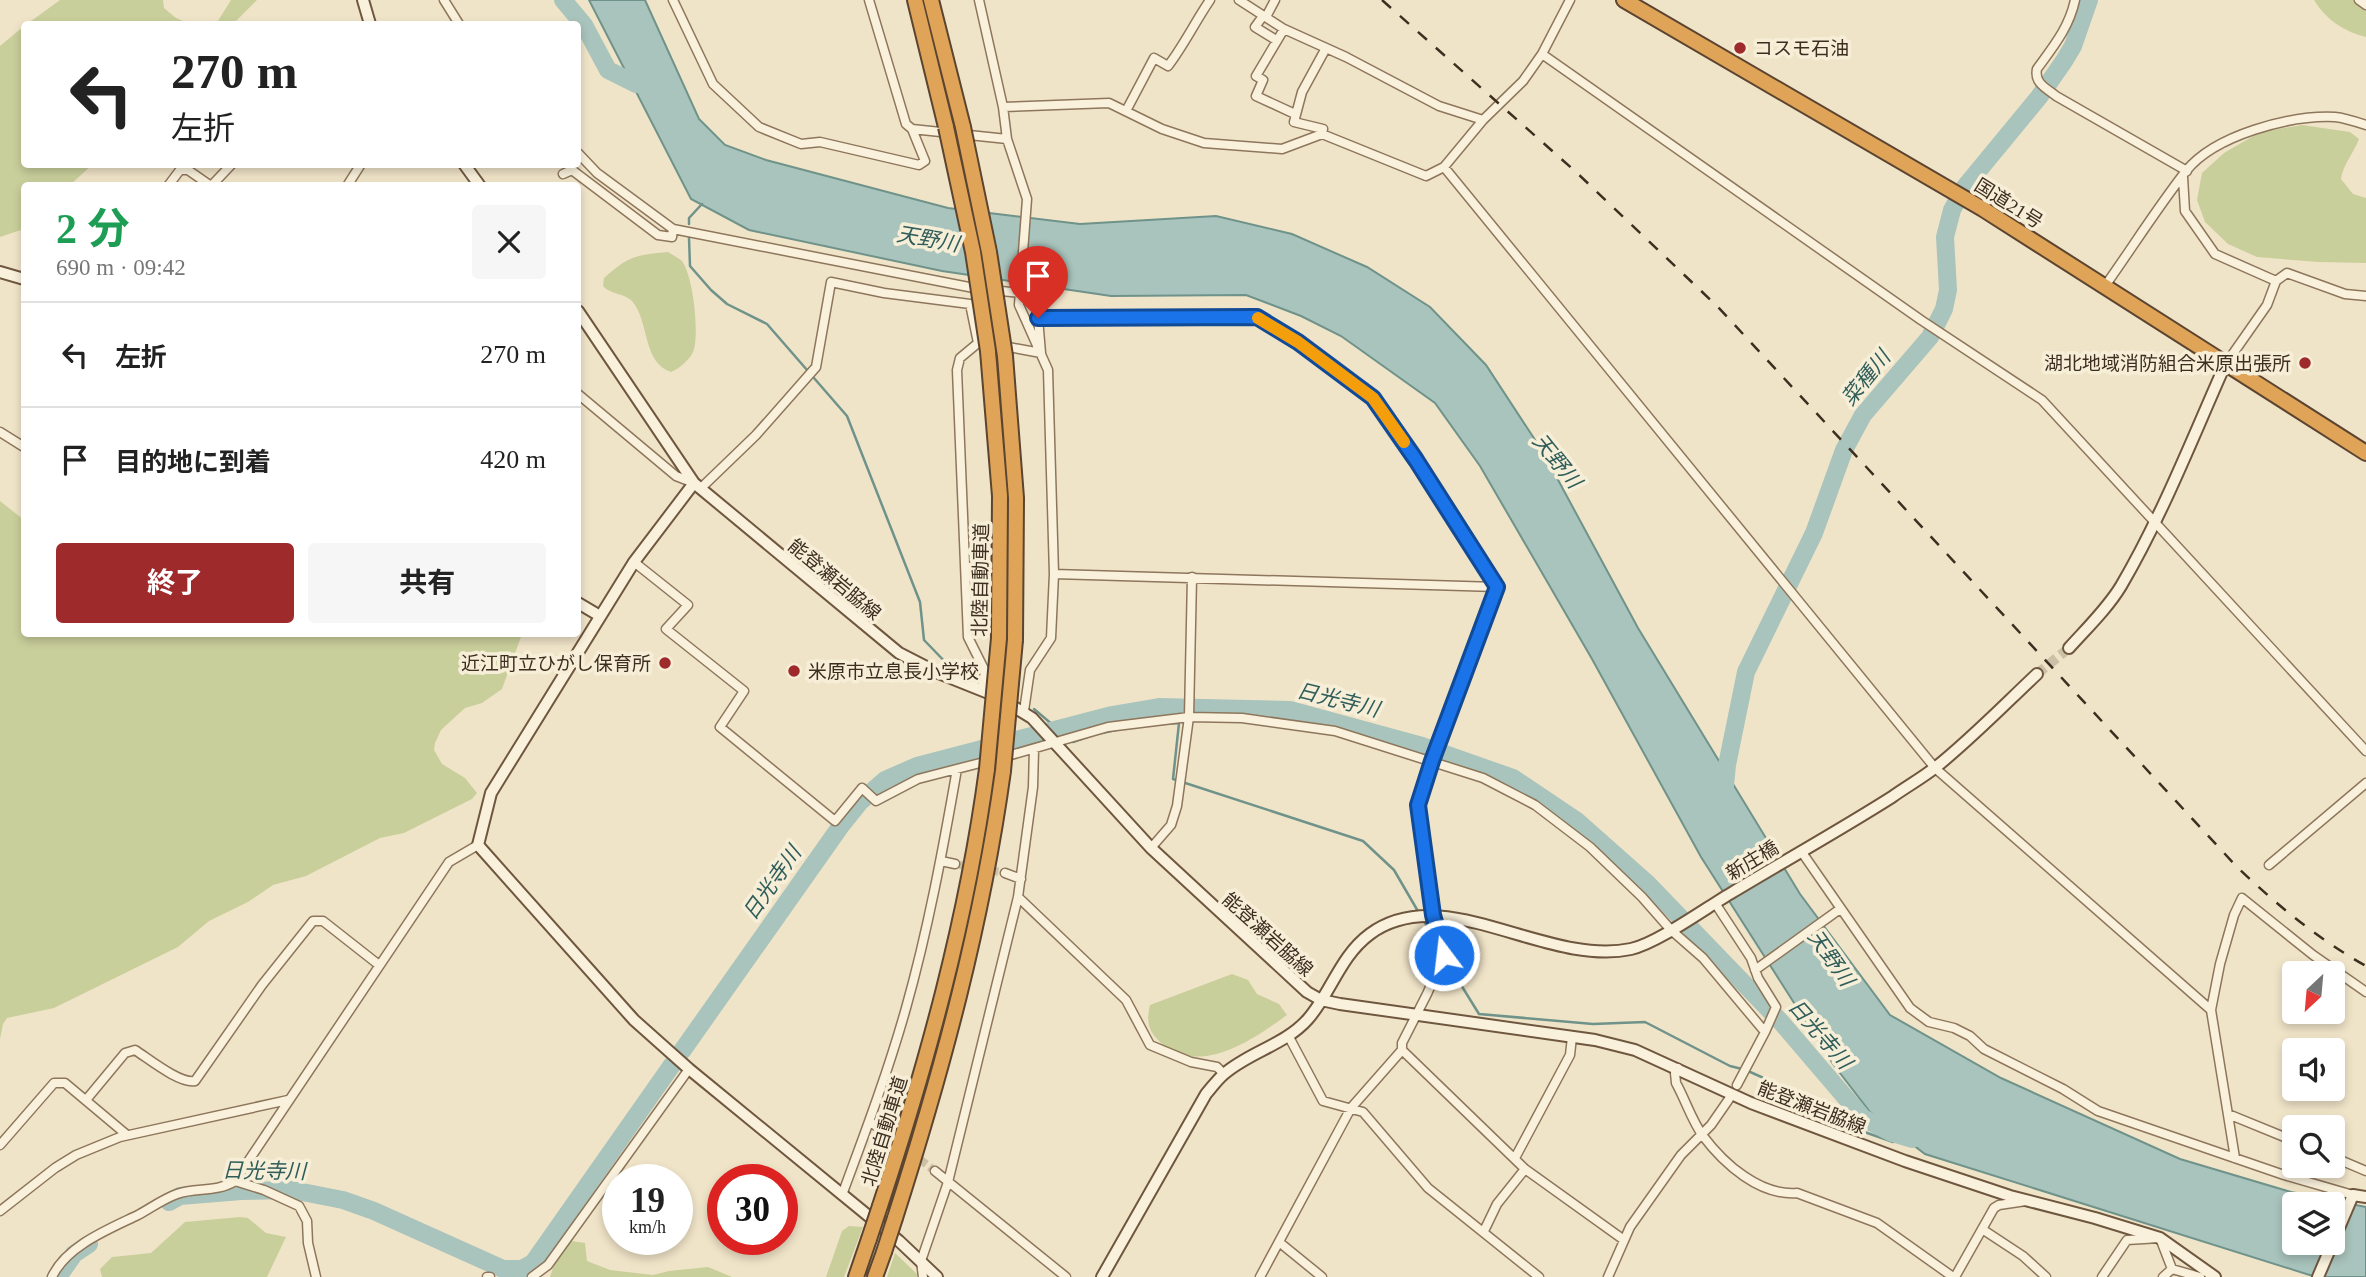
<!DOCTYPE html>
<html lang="ja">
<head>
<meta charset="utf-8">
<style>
	body { margin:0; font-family:"Times New Roman","Noto Sans JP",serif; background:#f6f6f6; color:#222; height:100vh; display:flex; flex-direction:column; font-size:26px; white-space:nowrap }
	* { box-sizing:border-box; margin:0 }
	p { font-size:23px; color:#767676 }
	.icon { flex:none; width:38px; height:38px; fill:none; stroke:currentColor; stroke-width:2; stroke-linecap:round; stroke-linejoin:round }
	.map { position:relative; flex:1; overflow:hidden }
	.details { position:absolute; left:21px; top:182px; width:560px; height:455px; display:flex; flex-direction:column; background:#fff; border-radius:7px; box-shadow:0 4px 10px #0003 }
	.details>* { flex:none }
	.guide { position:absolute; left:21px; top:21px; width:560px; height:147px; border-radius:7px; box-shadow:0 4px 10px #0003; background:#fff; color:#222; overflow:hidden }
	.needle { width:46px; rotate:206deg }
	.fabs { position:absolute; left:2282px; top:961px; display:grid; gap:14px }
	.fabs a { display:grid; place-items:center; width:63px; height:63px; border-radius:7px; background:#fff; box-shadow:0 4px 10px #0003; font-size:35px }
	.speed { position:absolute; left:602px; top:1164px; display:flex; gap:14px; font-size:35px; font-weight:700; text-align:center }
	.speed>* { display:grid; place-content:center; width:91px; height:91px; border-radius:50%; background:#fff; box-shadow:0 4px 10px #0003; line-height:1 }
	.speed small { font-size:18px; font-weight:400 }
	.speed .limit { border:10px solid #d22; background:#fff; color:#111 }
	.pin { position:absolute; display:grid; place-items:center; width:60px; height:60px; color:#fff; margin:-72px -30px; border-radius:50% 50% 50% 0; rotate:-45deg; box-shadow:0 0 7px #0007 }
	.pin .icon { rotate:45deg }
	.me { position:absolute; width:77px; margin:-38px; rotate:345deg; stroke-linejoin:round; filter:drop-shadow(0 0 5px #0008) }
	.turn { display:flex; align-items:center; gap:24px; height:147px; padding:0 35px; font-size:32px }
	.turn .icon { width:91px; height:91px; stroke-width:2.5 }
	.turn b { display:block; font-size:49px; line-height:60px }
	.round { display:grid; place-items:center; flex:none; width:74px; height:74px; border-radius:7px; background:#f6f6f6 }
	.headline { display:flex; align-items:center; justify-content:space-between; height:119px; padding:0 35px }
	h1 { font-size:42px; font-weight:700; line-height:52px; color:#1e9e55 }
	.button { display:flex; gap:14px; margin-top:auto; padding:14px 35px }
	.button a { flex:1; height:80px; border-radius:7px; background:#9e2a2b; color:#fff; font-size:28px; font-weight:700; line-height:80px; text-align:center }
	.button a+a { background:#f6f6f6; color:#222 }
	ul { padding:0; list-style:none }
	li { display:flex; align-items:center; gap:21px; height:105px; padding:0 35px; border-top:2px solid #e0e0e0 }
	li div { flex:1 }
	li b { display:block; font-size:26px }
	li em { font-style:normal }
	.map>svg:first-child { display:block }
</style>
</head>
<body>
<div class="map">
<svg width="2366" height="1277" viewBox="0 0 2366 1277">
	<rect width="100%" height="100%" fill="#f0e4c8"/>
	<path fill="#c9cf9b" d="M60,0h103l1,8 12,10 14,6h-163z
		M231,0h26l-24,24h-17z
		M2314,0h52v37c-21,-5 -40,-17 -52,-37z
		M24,26v138l68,1 -22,20 -46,1v43l-24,8v-191z
		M2302,125l48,7 9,7c-5,14 -16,25 -18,40l12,15 13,4v65l-48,-1 -61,-5 -29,-13 -23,-22 -8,-22 5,-27 22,-20 36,-21z
		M668,252c4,3 10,5 14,9 11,15 17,69 12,88 -2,9 -15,20 -23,23 -27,-9 -22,-45 -36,-67 -8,-13 -23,-9 -32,-19l1,-8c25,-22 31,-23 64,-26z
		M0,501l24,19v114h498l-20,55 -20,14 -17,5 -24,22 -6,13 -1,7 8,14 23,14 12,15 -5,6 -68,34 -24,5 -74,38 -33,9 -25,17 -39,19 -31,26 -124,61 -47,10 -4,6 -3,15z
		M1232,974l16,6 9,14 22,10 8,11c-33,24 -87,62 -126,28 -13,-12 -15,-21 -11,-38z
		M240,1217l8,1 18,15 20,4 -19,40h-165l-2,-8 12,-12 39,-4 34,-31z
		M849,1226l14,1 -19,50h-18l16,-46z
		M571,1241l14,2 2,18 23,9 43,5 16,-4 39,-4 24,10h-182l5,-15z
		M895,1253l22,21v3h-30z"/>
	<path fill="#a9c4bc" stroke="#6f938a" stroke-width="2" fill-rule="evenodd" d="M589,0h56l54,119 26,26 41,15 182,48 132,16 136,-8 76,18 75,33 63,40 56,58 57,87 95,176 162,266 90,121 111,63 179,81 111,33 75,15v70h-50l-391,-123 -55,-42 -37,-48 -132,-207 -109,-198 -112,-193 -45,-63 -94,-67 -40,-20 -55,-21 -135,1 -169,-25 -193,-41 -58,-31zM2294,1204h39v38h-39z"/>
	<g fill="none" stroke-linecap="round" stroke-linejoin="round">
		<path stroke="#6f938a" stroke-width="2.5" d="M689,224v-6l13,-14
			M689,238l1,28 21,24 16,14 40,20 80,92 73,186 4,38 29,30 28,11
			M1034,709l39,33 23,-8
			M1161,724l18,-1 -6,56 190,62 31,29 25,43
			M1102,733l14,-3
			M1423,919l15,28
			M1445,959l34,55 114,10 52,-2 85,44 12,3
			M1748,1071l93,42 12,15 40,14 15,-3"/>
		<path stroke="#a9c4bc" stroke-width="18" d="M563,0l21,25 24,45 28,14 18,-3
			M1724,795l3,-30 19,-93 68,-139 30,-83 19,-35 67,-78 14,-28 4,-19 -3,-53 7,-27 12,-22 75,-91 25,-36 9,-15 16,-46
			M682,1051l158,-224 20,-25 25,-22 32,-14 195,-51 47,-8 131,3 132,36 91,32 64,43 71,63 133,138 82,96 29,15 20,6 9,-4
			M169,1202l11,-6 61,-5 51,-1 51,10 31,11 129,58h19l11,-6 139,-198
			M58,1277l16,-23 15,-10"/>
		<path stroke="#ccc0a6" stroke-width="8" stroke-dasharray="8 4" stroke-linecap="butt" d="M955,864l50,9
			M882,1130l53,41"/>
		<path stroke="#ccc0a6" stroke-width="10" stroke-dasharray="10 5" stroke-linecap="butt" d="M2037,674l32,-26"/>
		<g stroke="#8d765c" stroke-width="11">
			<path id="street" d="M444,0l15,24
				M673,0l40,84 46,43 42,17 19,-2 99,23 6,-4 -13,-32 95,10 20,60 -8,106 29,65 6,204 -3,64 -21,32 -6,41
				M869,0l37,124 6,5
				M979,0l24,107 4,32
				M1239,0l45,29 62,28 93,49 44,14
				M2075,0c-6,28 -22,47 -38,69 -3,14 9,19 19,27l131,75
				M2359,0l7,5
				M1263,16l-8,11 21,13
				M1266,17l9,-17
				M1284,29l-28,47 7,4 -7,16 39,18
				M1542,54l379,266 121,80 324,351
				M1003,107l106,-4 53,26 42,14 78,6 40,-15 104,42 18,-9 39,-47 40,-39 19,-27 28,-54
				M1126,111l28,-53 14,8c16,-21 27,-44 42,-66
				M1322,134l1,-5 -29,-7 8,-30 24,-44
				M578,153l19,20 76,56 306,60
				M1444,167l491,601 276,242
				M563,174l9,-4 86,65 14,2 1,-8
				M2183,177l2,34 30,43 61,27
				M212,185l20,-21
				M168,186l12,-16h8l23,16
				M347,186l14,-22
				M2105,286c27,-38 52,-78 81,-115 29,-36 104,-56 149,-54 10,1 22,5 31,8
				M992,290l28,3
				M1003,346l38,7 -3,-35 8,-2 60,3 151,-2 41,25 75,56 43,62 81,127 -66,174 -13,44 15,110 11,40 -17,39 -25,49v7l123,119 -28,35 -13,27
				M2225,365l42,-60 9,-24 11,-8 58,21 21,2
				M578,394l98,82 18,7
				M0,432l24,15
				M700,489l56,-54 60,-68 15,-85 53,11 86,11 8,39
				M634,562l54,43 -22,24 78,62 -24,36 115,94 27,-33 14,13 42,-22 70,-18
				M1054,574l443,13
				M982,690l3,-19 -17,-34 -11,-267 3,-12 18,-15 12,2
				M1004,757l104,-30 81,-10 53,1 93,13 148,47 52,27 55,42 52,50 29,33 32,28 62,74 -28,53
				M1151,848l20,-23 6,-19 12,-89 3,-140
				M1801,851l109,157 19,14 25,6 16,8 14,13 79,40 35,22 186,64 69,20
				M941,861l14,3
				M2269,865l97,-82
				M1005,873l16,6
				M1018,897l108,103 24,45 41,17 26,5 7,7
				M1715,903l36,55 7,20 18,29 -11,25
				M1755,970l85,-61
				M1289,1037l34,64 40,11 65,76 111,89
				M1678,1068l-3,5 1,10c9,16 16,38 27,53 21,28 57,60 94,57l80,30 76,54
				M86,1100l39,-47 10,-3c14,9 45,34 60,31l67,-96 51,-64h10l56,44
				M2228,1114l66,27
				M870,1122l12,8
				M0,1145l54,-62h11l62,52
				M2333,1157l33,14
				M1515,1158l55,-103 2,-18
				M2235,1158l-24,-148 9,-46 14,-49 8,-17 71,57 53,37
				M1525,1169l99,71
				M935,1171l131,106
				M235,1181l29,9 35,16 8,15 1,22 8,34
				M842,1195c23,-62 46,-123 64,-187 22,-78 37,-159 51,-239
				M0,1211l55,-43 21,-13 44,-18 168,-37
				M1982,1229l41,27 23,21
				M1279,1242l43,35
				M52,1277c14,-31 57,-48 86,-62 13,-7 25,-16 39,-21 19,-7 39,-1 58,-13l214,-319 29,-17
				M487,1277h3
				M532,1277l16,-12 141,-196
				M923,1277l-2,-16 27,-79 70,-285 15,-110 1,-38
				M1260,1277l91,-169 51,-58
				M1608,1277l22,-50 51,-72 30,-30 18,-26
				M1955,1277l39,-69 5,-3 27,-4
				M2102,1277l25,-37 33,-2 12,31
				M2163,1277l9,-8 28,8"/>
		</g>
		<g stroke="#6f573f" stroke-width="14">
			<path id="secondary" d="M363,0l7,24
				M464,164l16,22
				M0,272l24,7
				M578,311l116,172 205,170 37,19 60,24 36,22 119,130 156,144 14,8 19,4 255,36 40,10 116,53 154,58 105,35 85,22 65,20 55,39
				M694,483l-60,79 -143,231 -13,52 156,175 55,49 210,172 38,36
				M578,603l22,13
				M2069,648c18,-20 38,-39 52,-62 41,-70 71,-147 104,-221
				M2333,1242l20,-47 13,2
				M1102,1277l104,-183c6,-7 11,-14 18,-20 25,-22 61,-29 84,-55 23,-26 32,-63 62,-85 74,-54 175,33 261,15 27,-6 76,-42 102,-57 53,-32 107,-62 159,-95 14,-10 30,-19 44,-30 35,-28 68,-62 101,-93
				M2318,1277l15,-35"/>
		</g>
		<g stroke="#5b4430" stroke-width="18">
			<path id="highway" d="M915,0l31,127
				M931,0l32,127
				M1624,0l359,209 383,244
				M988,351l12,145 -1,142
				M1005,356l11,142 -1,142
				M880,1206c47,-143 87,-287 107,-437
				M895,1218c47,-147 87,-294 108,-447
				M856,1277l13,-38
				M875,1277l9,-25"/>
		</g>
		<use href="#street" stroke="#faf1dc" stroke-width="8"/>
		<use href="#secondary" stroke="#faf1dc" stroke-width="10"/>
		<use href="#highway" stroke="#e0a458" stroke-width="14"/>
		<path stroke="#3d2e20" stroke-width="2.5" stroke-dasharray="12 12" stroke-linecap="butt" d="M1382,0l194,172 142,135 519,560c40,38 81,72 129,99"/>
		<g stroke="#5b4430" stroke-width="18" stroke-linecap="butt">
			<path id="highway-bridge" d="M946,127l27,125 15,99
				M963,127l26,125 16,104
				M987,769l12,-131
				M1003,771l12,-131
				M869,1239l11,-33
				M884,1252l11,-34"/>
		</g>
		<use href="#highway-bridge" stroke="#e0a458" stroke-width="14"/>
	</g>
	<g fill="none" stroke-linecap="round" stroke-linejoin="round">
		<g stroke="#114b97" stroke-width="18">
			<path id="route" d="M1038,318l219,-1 41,25 75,56 43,62 81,127 -65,174 -14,44 15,110 11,40"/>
		</g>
		<use href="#route" stroke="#1a73e8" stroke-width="12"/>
		<path stroke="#f59e0b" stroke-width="12" d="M1258,318l40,24 75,56 31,44"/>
	</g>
	<g fill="#9e2a2b" stroke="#f7eed8" stroke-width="2.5">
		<circle cx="1740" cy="48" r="7"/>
		<circle cx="2305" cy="363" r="7"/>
		<circle cx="665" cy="663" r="7"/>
		<circle cx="794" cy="671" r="7"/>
	</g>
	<g text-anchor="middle" stroke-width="7" stroke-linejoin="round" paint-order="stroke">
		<g font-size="19" fill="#3d2e20" stroke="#f7eed8" text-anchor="start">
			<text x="1754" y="55">コスモ石油</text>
			<text x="2291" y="370" text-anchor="end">湖北地域消防組合米原出張所</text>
			<text x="651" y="670" text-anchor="end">近江町立ひがし保育所</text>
			<text x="808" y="678">米原市立息長小学校</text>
		</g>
		<g font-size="19" fill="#3d2e20" stroke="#f7eed8">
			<text transform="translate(2009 203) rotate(32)" y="7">国道21号</text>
			<text transform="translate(835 579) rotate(40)" y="7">能登瀬岩脇線</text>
			<text transform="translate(980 580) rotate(-89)" y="7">北陸自動車道</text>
			<text transform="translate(1752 860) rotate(-31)" y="7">新庄橋</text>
			<text transform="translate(1268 934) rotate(42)" y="7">能登瀬岩脇線</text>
			<text transform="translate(1812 1107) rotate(21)" y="7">能登瀬岩脇線</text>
			<text transform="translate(884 1131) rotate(-73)" y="7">北陸自動車道</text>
		</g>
		<g font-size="21" font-style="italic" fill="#2f5d5a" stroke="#f7eed8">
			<text transform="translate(928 239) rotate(10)" y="7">天野川</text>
			<text transform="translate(1866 378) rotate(-51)" y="7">菜種川</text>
			<text transform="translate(1557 461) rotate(51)" y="7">天野川</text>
			<text transform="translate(1338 700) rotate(14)" y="7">日光寺川</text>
			<text transform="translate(772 883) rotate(-55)" y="7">日光寺川</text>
			<text transform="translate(1831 958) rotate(55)" y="7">天野川</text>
			<text transform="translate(1820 1034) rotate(49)" y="7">日光寺川</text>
			<text transform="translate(264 1171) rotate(1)" y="7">日光寺川</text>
		</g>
	</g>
</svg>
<div class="fabs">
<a><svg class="needle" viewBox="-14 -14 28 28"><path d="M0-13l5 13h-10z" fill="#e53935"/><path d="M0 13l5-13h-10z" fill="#767676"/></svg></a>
<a><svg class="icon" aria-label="sound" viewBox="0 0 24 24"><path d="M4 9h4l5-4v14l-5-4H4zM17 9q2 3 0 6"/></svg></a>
<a><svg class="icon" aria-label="search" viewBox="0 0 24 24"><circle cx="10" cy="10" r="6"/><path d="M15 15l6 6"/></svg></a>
<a><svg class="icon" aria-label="layers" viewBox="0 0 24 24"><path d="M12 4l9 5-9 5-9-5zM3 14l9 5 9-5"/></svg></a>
</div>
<div class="speed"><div>19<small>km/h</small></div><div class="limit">30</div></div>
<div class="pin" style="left:1038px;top:318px;background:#d93025"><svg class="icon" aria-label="arrive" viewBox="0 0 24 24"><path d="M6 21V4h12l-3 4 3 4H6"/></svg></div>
<svg class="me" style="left:1444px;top:955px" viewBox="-20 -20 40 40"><circle r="17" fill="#1a73e8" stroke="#fff" stroke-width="3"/><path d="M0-11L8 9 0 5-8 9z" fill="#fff"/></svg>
<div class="guide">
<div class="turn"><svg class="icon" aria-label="left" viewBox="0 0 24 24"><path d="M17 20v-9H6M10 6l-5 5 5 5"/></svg><div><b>270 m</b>左折</div></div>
</div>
<section class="details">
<div class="headline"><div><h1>2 分</h1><p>690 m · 09:42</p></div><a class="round"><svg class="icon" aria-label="close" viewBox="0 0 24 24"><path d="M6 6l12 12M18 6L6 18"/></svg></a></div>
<ul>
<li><svg class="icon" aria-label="left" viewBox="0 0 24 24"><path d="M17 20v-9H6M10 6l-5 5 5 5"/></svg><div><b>左折</b></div><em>270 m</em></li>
<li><svg class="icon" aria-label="arrive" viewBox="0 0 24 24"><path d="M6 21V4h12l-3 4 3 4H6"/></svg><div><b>目的地に到着</b></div><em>420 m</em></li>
</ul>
<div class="button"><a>終了</a><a>共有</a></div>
</section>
</div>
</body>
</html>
